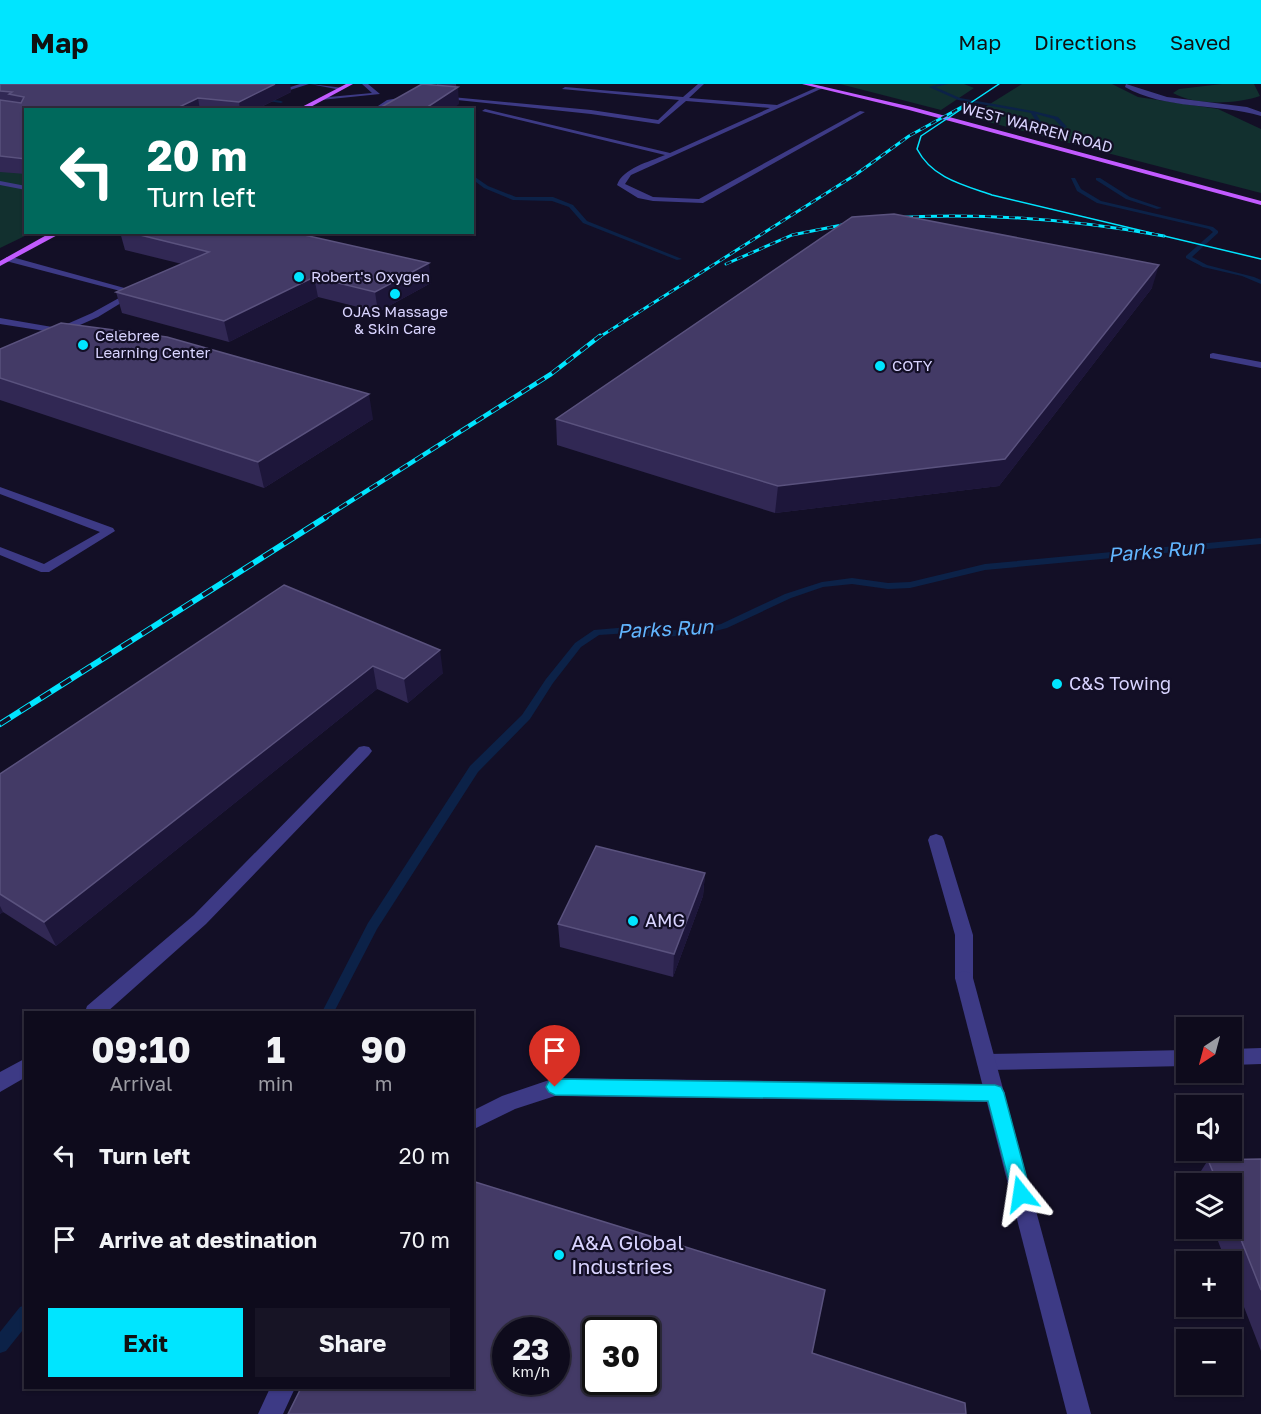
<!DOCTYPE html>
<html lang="en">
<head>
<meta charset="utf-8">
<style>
	body { margin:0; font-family:"Golos Text",sans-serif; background:#171425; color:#f1f3f6; height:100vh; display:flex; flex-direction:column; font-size:22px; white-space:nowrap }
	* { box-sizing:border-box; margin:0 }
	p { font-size:20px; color:#9b9ba3 }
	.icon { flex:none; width:33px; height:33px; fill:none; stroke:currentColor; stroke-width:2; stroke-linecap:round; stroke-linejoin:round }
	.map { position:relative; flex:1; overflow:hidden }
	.details { position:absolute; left:24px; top:927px; width:450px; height:378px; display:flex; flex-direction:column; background:#0e0b1c; border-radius:0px; box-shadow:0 2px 4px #0004,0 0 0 2px #2e2b3b }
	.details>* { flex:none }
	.top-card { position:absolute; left:24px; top:24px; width:450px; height:126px; border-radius:0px; box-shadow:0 2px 4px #0004,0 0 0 2px #2e2b3b; background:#00695c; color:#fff; overflow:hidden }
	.needle { width:39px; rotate:216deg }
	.fabs { position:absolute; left:1176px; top:933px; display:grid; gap:12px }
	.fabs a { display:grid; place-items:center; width:66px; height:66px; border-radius:0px; background:#0e0b1c; box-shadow:0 2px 4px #0004,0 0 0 2px #2e2b3b; font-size:30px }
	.speed { position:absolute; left:492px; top:1233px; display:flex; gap:12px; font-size:30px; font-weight:700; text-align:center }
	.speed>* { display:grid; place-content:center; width:78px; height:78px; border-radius:50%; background:#0e0b1c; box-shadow:0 2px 4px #0004,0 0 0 2px #2e2b3b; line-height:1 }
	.speed small { font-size:15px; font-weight:400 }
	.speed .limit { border:3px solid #111; border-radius:9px; background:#fff; color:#111 }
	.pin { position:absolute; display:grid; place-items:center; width:51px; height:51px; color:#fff; margin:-62px -26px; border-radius:50% 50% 50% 0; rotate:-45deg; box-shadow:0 0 6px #0007 }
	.pin .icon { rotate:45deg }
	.me { position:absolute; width:66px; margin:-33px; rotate:345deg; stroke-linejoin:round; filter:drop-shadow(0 0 4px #0008) }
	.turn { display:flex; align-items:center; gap:21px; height:126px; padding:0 24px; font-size:27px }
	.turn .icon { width:78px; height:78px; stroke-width:2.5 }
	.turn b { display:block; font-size:42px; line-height:51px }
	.eta { display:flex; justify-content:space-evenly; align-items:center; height:102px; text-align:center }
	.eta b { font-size:36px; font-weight:700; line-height:42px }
	.cta { display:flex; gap:12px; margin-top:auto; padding:12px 24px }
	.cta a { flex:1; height:69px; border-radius:0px; background:#00e5ff; color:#111; font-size:24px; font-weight:700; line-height:69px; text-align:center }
	.cta a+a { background:#171425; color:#f1f3f6 }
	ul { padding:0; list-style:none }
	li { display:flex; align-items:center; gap:18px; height:84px; padding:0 24px }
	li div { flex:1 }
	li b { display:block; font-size:22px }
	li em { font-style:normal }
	header { display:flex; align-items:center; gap:36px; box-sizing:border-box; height:84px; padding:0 30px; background:#00e5ff; color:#111 }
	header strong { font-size:28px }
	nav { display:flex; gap:33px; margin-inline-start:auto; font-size:21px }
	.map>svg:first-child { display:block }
</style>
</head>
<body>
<header>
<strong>Map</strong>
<nav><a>Map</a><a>Directions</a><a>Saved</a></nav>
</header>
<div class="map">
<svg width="1261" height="1330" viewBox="0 0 1261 1330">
	<rect width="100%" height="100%" fill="#130f26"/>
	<path fill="#12302f" d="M840,0h124l10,4 -33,22z
		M1022,0h90l26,13 80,12 43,20v64l-292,-76z
		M1222,0h32l6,12c-24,8 -64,10 -87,-3l6,-4z
		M0,30l25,3 1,115 5,1 -31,15z"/>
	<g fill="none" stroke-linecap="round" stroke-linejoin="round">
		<path fill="#0c2248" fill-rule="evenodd" d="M940,0h8l-13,3 25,11 73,13 25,6 9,10 -4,1 -9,-9 -18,-5 7,11 -4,1 -8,-13 -73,-13 -29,-13z
			M260,14l21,3 2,1 -2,1 -20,-3z
			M342,24l3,2h-5z
			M472,91l16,11 28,11h37l20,8 14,16 95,38 -5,1 -94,-37 -14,-16 -17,-6 -39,-1 -29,-12 -12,-9z
			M1071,94h4l6,11 20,12 112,26 5,4v2l-26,24 15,8 47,12 7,3v4l-19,-8 -39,-9 -17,-9v-2l27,-24 -4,-3 -112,-26 -20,-12z
			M1096,94h4l30,19 32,11 -5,1 -31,-10 -30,-19z
			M1261,454v6l-276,26 -75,18 -22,1 -36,-5 -29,3 -32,11 -64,30 -27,7 -45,2 -26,-4 -30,2 -18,12 -28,36 -23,36 -52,53 -101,157 -43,83h-12l46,-89 102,-157 52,-51 24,-36 29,-36 19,-13 35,-3 26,4 45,-2 21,-5 64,-30 37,-12 30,-4 36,5 22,-1 75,-18z
			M26,1221v21l-20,25 -6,2v-21l20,-25z"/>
		<path fill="#3d3a85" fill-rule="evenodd" d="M300,0h9l-38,12 -3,-2z
			M310,0l34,4 -3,2z
			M362,0h6l12,10 -59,6 -3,-2 54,-5z
			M698,0h6l-15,14 88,7 43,-19 5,1 -194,88 -6,9 28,13 46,2 161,-88 5,1 -162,91 -50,-2 -15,-3 -21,-13c6,-17 32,-23 48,-30l-183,-44 3,-2 185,44 100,-45 -84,-7 -27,23 -68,-10 -153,-16 3,-2 150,14 67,10 21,-20 -117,-11 3,-2 118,10z
			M1126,0l41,13 80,10 14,5v4c-43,-13 -96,-6 -136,-29z
			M417,11l2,3 -24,3 -16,9h-7l15,-10z
			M0,97l26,5v4l-26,-5z
			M6,173h6l127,35 -41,25 -43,19 -4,-4 -51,-8v-6l58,10 34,-15 36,-20 -122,-32z
			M1213,269l48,9v6l-51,-10v-4z
			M0,403l113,41 2,3 -66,41h-8l-41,-17v-8l44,17 56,-32 -100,-38z
			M364,662l5,1 3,4 -3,4 -163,169 -99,88h-22l2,-6 107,-91 165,-168z
			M936,750l6,2 2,4 29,95v43l-3,5 -6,2 -6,-2 -3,-5v-43l-27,-95 2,-4z
			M1261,964v16l-29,1v-16z
			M1186,966v16l-199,4 -7,-2 -3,-6 3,-6 7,-2z
			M26,974v19l-26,15v-20z
			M555,994l440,6 7,3 3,6 -3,6 -7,3 -440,-6 -40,13 -43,21v-19l30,-15z
			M270,1304h25l-12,26h-25z"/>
		<path fill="#3d3a85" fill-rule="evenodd" d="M964,887l6,2 3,5 118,436h-24l-112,-436 3,-5z"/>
		<path fill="#c25bff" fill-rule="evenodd" d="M346,0h7l-48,26h-9z
			M802,0h10l100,23 349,94v4l-352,-95z
			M52,148h11l-63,34v-5z"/>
		<path stroke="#00e5ff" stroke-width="1.5" d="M999,0l-78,52 -4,13c15,29 46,36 75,46l269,64"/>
		<g stroke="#00e5ff" stroke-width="3">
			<path id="rail-far2" d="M889,134c93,-6 183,1 275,18
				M726,180l66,-29 65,-13
				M598,254l257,-163 54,-39 58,-32"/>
		</g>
		<g stroke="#00e5ff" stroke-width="4.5">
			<path id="rail-far1" d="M324,434l227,-144 49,-38"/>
		</g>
		<g stroke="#00e5ff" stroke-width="6">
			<path id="rail" d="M0,640l326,-207"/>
		</g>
		<use href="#rail-far2" stroke="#130f26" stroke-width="2" stroke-dasharray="6" stroke-linecap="butt"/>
		<use href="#rail-far1" stroke="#130f26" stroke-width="3" stroke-dasharray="9" stroke-linecap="butt"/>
		<use href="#rail" stroke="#130f26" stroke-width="4" stroke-dasharray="12" stroke-linecap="butt"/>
	</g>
	<path fill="#312854" d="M0,0h290l1,8 -36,18h-229v64l-26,-2z
		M437,0h19l3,20 -22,-19z
		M120,148h171l140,51 -53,29 -60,-15 -89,45 -107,-29 -6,-21 66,-28 -57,-14z
		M1152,204l-153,198 -224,27 -218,-68 -1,-26z
		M0,265l373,70 -109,69 -264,-88z
		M284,501l159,88 -35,30 -31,-14 -321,257 -53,-34 -3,2v-140z
		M705,789l-2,23 -30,81 -113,-30 -2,-23z
		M1261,1075v192l-29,-75v-14h-6l-13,-34h19v-44h-37l-1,-2 14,-22z"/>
	<path fill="#1d163a" d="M268,0h23h-1l1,8 -36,18h-15l-1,-8z
		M458,3l1,17 -7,6h-29z
		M198,14l2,12h-27z
		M429,179l2,20 -53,29 -3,-20z
		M1159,181l-7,23 -153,198 -224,27 3,-27z
		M314,193l4,20 -89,45 -5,-21z
		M369,310l4,25 -109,69 -6,-26z
		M440,566l3,23 -35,30 -4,-24z
		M373,582l4,23 -321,257 -12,-24z
		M705,789l-2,23 -30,81 1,-23z
		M0,822l3,6 -3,2z"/>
	<path fill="#433a66" stroke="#5a527e" stroke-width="1.5" fill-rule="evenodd" d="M0,0h275l-36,18 -41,-4 -25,12h-147v49l-26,-3v-56l21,3 3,-6 -15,-3 3,-2 -12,-1z
		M422,0l36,3 -35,23h-47z
		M894,130l265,51 -154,194 -227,27 -222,-67 296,-202z
		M128,148h163l138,31 -54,29 -61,-15 -90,44 -108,-29 93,-40z
		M61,239l106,14 202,57 -111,68 -258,-84v-29z
		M284,501l156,65 -36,29 -31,-13 -329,256 -44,-28v-120z
		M596,762l109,27 -31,81 -116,-30z
		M1261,1075v131l-29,-73v-33h-14l-10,-24z
		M472,1097l353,109 -13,63 153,50 1,11h-678l13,-26h171zM506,1246h50v52h-50zM596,1246h50v52h-50z"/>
	<path fill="#00e5ff" stroke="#0095a6" stroke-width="1.5" d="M555,995l440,6 6,2 3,6 27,101 -3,6 -7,3 -7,-3 -26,-99 -433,-6 -6,-3 -3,-5 3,-6z"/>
	<g fill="#00e5ff" stroke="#130f26" stroke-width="2">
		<circle cx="299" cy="193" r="6"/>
		<circle cx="395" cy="210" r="6"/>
		<circle cx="83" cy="261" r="6"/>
		<circle cx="880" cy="282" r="6"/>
		<circle cx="1057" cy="600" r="6"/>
		<circle cx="633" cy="837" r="6"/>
		<circle cx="559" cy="1171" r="6"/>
	</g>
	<g text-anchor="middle" stroke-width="4.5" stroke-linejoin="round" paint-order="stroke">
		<g font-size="15" fill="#d9d4ff" stroke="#130f26">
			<text transform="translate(1037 44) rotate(15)" y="5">WEST WARREN ROAD</text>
		</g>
		<g font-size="15" fill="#d9d4ff" stroke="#130f26" text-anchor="start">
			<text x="311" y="198">Robert's Oxygen</text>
			<text x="395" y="233" text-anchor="middle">OJAS Massage<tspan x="395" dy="17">&amp; Skin Care</tspan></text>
			<text x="95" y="257">Celebree<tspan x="95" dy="17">Learning Center</tspan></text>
			<text x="892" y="287">COTY</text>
		</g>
		<g font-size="18" fill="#d9d4ff" stroke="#130f26" text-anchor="start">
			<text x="1069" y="606">C&amp;S Towing</text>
			<text x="645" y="843">AMG</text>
		</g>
		<g font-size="20" font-style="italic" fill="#62b6ff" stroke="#130f26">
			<text transform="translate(1156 467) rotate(-5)" y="7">Parks Run</text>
			<text transform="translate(665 545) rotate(-3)" y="7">Parks Run</text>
		</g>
		<g font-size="21" fill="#d9d4ff" stroke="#130f26" text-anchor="start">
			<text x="571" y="1166">A&amp;A Global<tspan x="571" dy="24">Industries</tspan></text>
		</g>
	</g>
</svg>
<div class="fabs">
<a><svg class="needle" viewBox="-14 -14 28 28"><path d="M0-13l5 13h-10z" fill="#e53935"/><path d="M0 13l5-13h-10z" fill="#9b9ba3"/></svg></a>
<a><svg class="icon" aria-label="sound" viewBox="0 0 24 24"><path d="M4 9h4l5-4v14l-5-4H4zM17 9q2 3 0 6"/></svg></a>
<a><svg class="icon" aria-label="layers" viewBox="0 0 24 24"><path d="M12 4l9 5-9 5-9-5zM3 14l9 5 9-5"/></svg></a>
<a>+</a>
<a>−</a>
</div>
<div class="speed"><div>23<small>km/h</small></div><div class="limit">30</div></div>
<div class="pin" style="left:555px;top:1003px;background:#d93025"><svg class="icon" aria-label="arrive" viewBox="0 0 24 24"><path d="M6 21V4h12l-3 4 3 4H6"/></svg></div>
<svg class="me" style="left:1021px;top:1110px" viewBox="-20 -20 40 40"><path d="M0-17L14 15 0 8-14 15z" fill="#00e5ff" stroke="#fff" stroke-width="4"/></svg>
<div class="top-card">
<div class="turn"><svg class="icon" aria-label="left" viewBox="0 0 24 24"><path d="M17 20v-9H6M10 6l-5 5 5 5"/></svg><div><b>20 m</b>Turn left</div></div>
</div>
<section class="details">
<div class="eta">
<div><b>09:10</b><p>Arrival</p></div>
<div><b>1</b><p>min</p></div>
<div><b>90</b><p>m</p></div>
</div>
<ul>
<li><svg class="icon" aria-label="left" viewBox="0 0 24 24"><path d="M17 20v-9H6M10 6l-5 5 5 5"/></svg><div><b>Turn left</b></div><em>20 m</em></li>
<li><svg class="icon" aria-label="arrive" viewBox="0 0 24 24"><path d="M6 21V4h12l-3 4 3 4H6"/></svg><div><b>Arrive at destination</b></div><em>70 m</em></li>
</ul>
<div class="cta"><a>Exit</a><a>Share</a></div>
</section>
</div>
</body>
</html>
